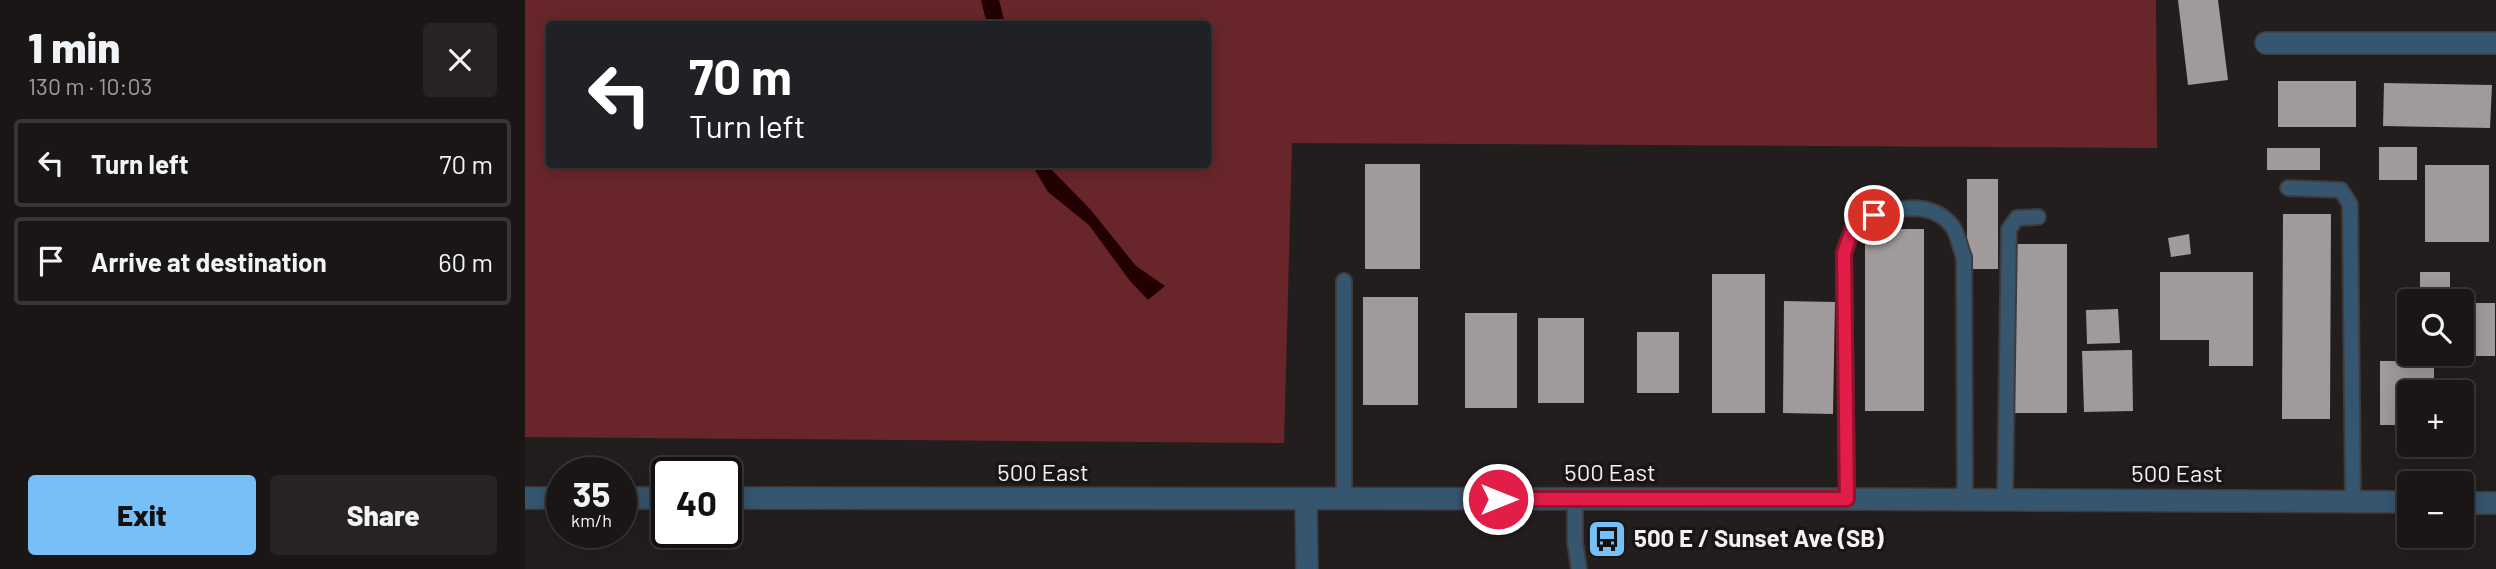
<!DOCTYPE html>
<html lang="en">
<head>
<meta charset="utf-8">
<style>
	body { margin:0; font-family:Barlow,sans-serif; background:#272323; color:#f1f3f6; height:100vh; display:flex; flex-direction:column; font-size:26px; white-space:nowrap }
	* { box-sizing:border-box; margin:0 }
	p { font-size:23px; color:#9f9fa1 }
	.icon { flex:none; width:38px; height:38px; fill:none; stroke:currentColor; stroke-width:2; stroke-linecap:round; stroke-linejoin:round }
	.map { position:relative; flex:1; overflow:hidden }
	.panel { display:flex; flex-direction:column; background:#1a1616; width:525px }
	.panel>* { flex:none }
	.hud { position:absolute; left:21px; top:21px; width:665px; height:147px; border-radius:7px; box-shadow:0 4px 18px #0003,0 0 0 2px #383535; background:#202124; color:#fff; overflow:hidden }
	.buttons { position:absolute; left:1872px; top:289px; display:grid; gap:14px }
	.buttons a { display:grid; place-items:center; width:77px; height:77px; border-radius:7px; background:#1a1616; box-shadow:0 4px 18px #0003,0 0 0 2px #383535; font-size:35px }
	.speed { position:absolute; left:21px; top:457px; display:flex; gap:14px; font-size:35px; font-weight:700; text-align:center }
	.speed>* { display:grid; place-content:center; width:91px; height:91px; border-radius:50%; background:#1a1616; box-shadow:0 4px 18px #0003,0 0 0 2px #383535; line-height:1 }
	.speed small { font-size:18px; font-weight:400 }
	.speed .limit { border:4px solid #111; border-radius:10px; background:#fff; color:#111 }
	.pin { position:absolute; display:grid; place-items:center; width:60px; height:60px; color:#fff; margin:-30px; border:4px solid #fff; border-radius:50%; box-shadow:0 2px 7px #0007 }
	.me { position:absolute; width:77px; margin:-38px; rotate:90deg; stroke-linejoin:round; filter:drop-shadow(0 0 5px #0008) }
	.turn { display:flex; align-items:center; gap:24px; height:147px; padding:0 28px; font-size:32px }
	.turn .icon { width:91px; height:91px; stroke-width:2.5 }
	.turn b { display:block; font-size:49px; line-height:60px }
	.round { display:grid; place-items:center; flex:none; width:74px; height:74px; border-radius:7px; background:#272323 }
	.overview { display:flex; align-items:center; justify-content:space-between; height:119px; padding:0 28px }
	h1 { font-size:42px; font-weight:800; line-height:52px }
	.primary-button { display:flex; gap:14px; margin-top:auto; padding:14px 28px }
	.primary-button a { flex:1; height:80px; border-radius:7px; background:#77bff7; color:#111; font-size:28px; font-weight:800; line-height:80px; text-align:center }
	.primary-button a+a { background:#272323; color:#f1f3f6 }
	ul { padding:0; list-style:none }
	li { display:flex; align-items:center; gap:21px; height:88px; margin:0 14px 10px; padding:0 14px; border:4px solid #383535; border-radius:7px }
	li div { flex:1 }
	li b { display:block; font-size:26px }
	li em { font-style:normal }
	main { display:flex; flex:1; min-height:0 }
	.map>svg:first-child { display:block }
</style>
</head>
<body>
<main>
<section class="panel">
<div class="overview"><div><h1>1 min</h1><p>130 m · 10:03</p></div><a class="round"><svg class="icon" aria-label="close" viewBox="0 0 24 24"><path d="M6 6l12 12M18 6L6 18"/></svg></a></div>
<ul>
<li><svg class="icon" aria-label="left" viewBox="0 0 24 24"><path d="M17 20v-9H6M10 6l-5 5 5 5"/></svg><div><b>Turn left</b></div><em>70 m</em></li>
<li><svg class="icon" aria-label="arrive" viewBox="0 0 24 24"><path d="M6 21V4h12l-3 4 3 4H6"/></svg><div><b>Arrive at destination</b></div><em>60 m</em></li>
</ul>
<div class="primary-button"><a>Exit</a><a>Share</a></div>
</section>
<div class="map">
<svg width="1971" height="569" viewBox="0 0 1971 569">
	<rect width="100%" height="100%" fill="#231e1e"/>
	<path fill="#68262a" fill-rule="evenodd" d="M0,0h1631l1,148 -865,-5 -8,300 -759,-6zM24,24h658v140h-658z"/>
	<path fill="#230001" d="M456,0h18l6,24h-18z
		M507,165h15l43,44 46,57 29,20 -17,14 -18,-19 -41,-56 -41,-33z"/>
	<path fill="#a09a9a" d="M1653,0h40l10,80 -40,5z
		M1753,81h78v46h-78z
		M1859,83l108,2 -2,43 -107,-2z
		M1854,147h38v33h-38z
		M1742,148h53v22h-53z
		M840,164h55v105h-55z
		M1900,165h64v77h-64z
		M1442,179h31v90h-31z
		M1758,214h48l-1,205h-48z
		M1340,229h59v182h-59z
		M1664,234l2,20 -20,3 -3,-19z
		M1490,244h52v169h-52z
		M1635,272h93v94h-44v-26h-49z
		M1895,272h30v29h-30z
		M1187,274h53v139h-53z
		M838,297h55v108h-55z
		M1259,301l51,1 -2,112 -50,-1z
		M1937,303h33v53h-39v-2h6z
		M1593,309l2,34 -33,1 -1,-34z
		M940,313h52v95h-52z
		M1013,318h46v85h-46z
		M1112,332h42v61h-42z
		M1875,347h10v7h24v38h-24v33h-30v-64h20z
		M1607,350l1,61 -49,1 -2,-61z"/>
	<g fill="none" stroke-linecap="round" stroke-linejoin="round">
		<g stroke="#403b3b" stroke-width="18">
			<path id="service" d="M1763,188l53,2 9,14 3,298
				M819,281v218
				M1050,499v43l4,27
				M1322,499l-3,-246 11,-31c29,-10 73,-27 97,4 6,7 8,22 12,31l1,243
				M1480,500l4,-271 8,-11 21,-1"/>
		</g>
		<g stroke="#403b3b" stroke-width="24">
			<path id="minor" d="M1741,43h230
				M781,500l1,69"/>
		</g>
		<g stroke="#403b3b" stroke-width="24">
			<path id="tertiary" d="M0,498h37
				M96,498h46
				M201,498l1121,1 563,3
				M1937,503h34"/>
		</g>
		<use href="#service" stroke="#36566f" stroke-width="14"/>
		<use href="#minor" stroke="#36566f" stroke-width="21"/>
		<use href="#tertiary" stroke="#36566f" stroke-width="21"/>
	</g>
	<g fill="none" stroke-linecap="round" stroke-linejoin="round">
		<g stroke="#92132f" stroke-width="18">
			<path id="route" d="M973,499h349l-3,-246 11,-31 19,-7"/>
		</g>
		<use href="#route" stroke="#e11d48" stroke-width="12"/>
	</g>
	<defs>
		<g id="bus-square" transform="scale(2.0125)"><rect x="-9" y="-9" width="18" height="18" rx="4" fill="#77bff7" stroke="#191515"/><path d="M-5-6H5V4H4V6H2V4H-2V6H-4V4H-5ZM-3.5-4V0h7V-4ZM-3.5 1.2v1.5H-2V1.2ZM2 1.2v1.5H3.5V1.2Z" fill="#111"/></g>
	</defs>
	<g fill-rule="evenodd">
		<use href="#bus-square" x="1082" y="539"/>
	</g>
	<g text-anchor="middle" stroke-width="7" stroke-linejoin="round" paint-order="stroke">
		<g font-size="24" fill="#f3f0f0" stroke="#191515">
			<text x="518" y="481">500 East</text>
			<text x="1085" y="481">500 East</text>
			<text x="1652" y="482">500 East</text>
		</g>
		<g font-size="24" font-weight="bold" fill="#f3f0f0" stroke="#191515" text-anchor="start">
			<text x="1109" y="547">500 E / Sunset Ave (SB)</text>
		</g>
	</g>
</svg>
<div class="buttons">
<a><svg class="icon" aria-label="search" viewBox="0 0 24 24"><circle cx="10" cy="10" r="6"/><path d="M15 15l6 6"/></svg></a>
<a>+</a>
<a>−</a>
</div>
<div class="speed"><div>35<small>km/h</small></div><div class="limit">40</div></div>
<div class="pin" style="left:1349px;top:215px;background:#d93025"><svg class="icon" aria-label="arrive" viewBox="0 0 24 24"><path d="M6 21V4h12l-3 4 3 4H6"/></svg></div>
<svg class="me" style="left:973px;top:499px" viewBox="-20 -20 40 40"><circle r="17" fill="#e11d48" stroke="#fff" stroke-width="3"/><path d="M0-11L8 9 0 5-8 9z" fill="#fff"/></svg>
<div class="hud">
<div class="turn"><svg class="icon" aria-label="left" viewBox="0 0 24 24"><path d="M17 20v-9H6M10 6l-5 5 5 5"/></svg><div><b>70 m</b>Turn left</div></div>
</div>
</div>
</main>
</body>
</html>
